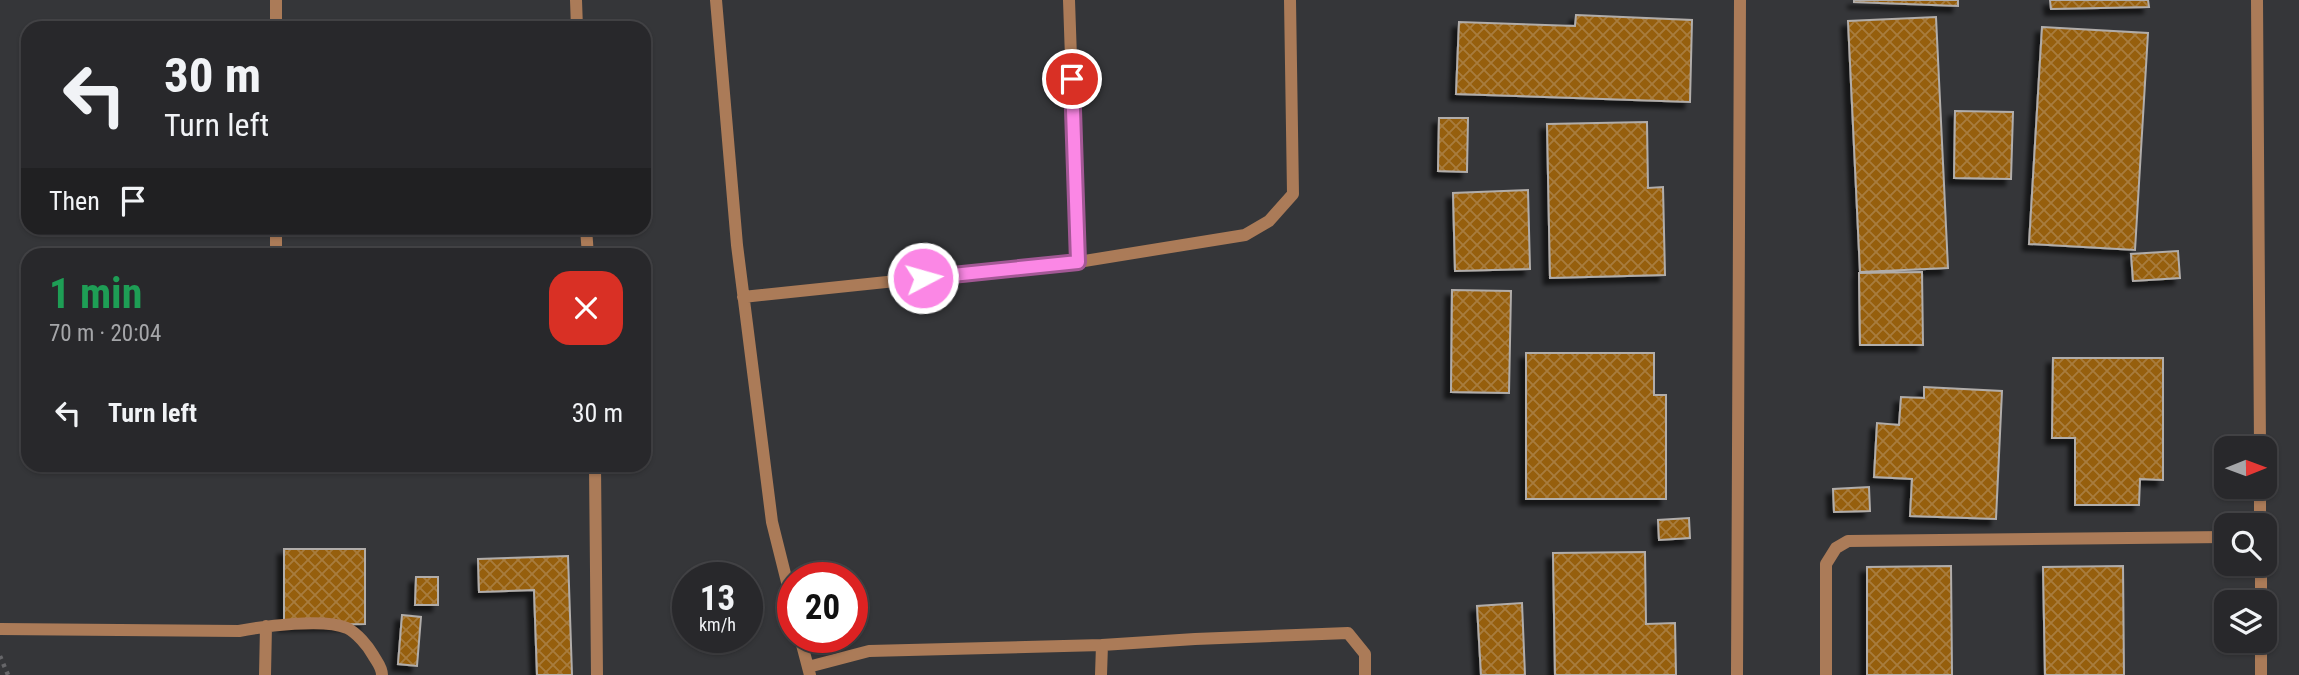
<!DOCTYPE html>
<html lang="en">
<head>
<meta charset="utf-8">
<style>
	body { margin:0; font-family:"Roboto Condensed",sans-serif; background:#343437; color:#f1f3f6; height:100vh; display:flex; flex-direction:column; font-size:26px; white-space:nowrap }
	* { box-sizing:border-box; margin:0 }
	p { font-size:23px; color:#a5a6a9 }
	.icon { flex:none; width:38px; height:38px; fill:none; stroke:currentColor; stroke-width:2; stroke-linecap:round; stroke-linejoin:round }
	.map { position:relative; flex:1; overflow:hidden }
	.details { position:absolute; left:21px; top:248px; width:630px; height:224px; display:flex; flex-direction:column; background:#28282b; border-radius:21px; box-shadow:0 2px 5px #0004,0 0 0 2px #444447 }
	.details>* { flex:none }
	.hud { position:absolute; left:21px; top:21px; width:630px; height:214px; border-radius:21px; box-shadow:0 2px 5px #0004,0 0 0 2px #444447; background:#28282b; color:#f1f3f6; overflow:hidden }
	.needle { width:46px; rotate:89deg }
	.buttons { position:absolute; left:2214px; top:436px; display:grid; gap:14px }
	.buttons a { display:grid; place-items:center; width:63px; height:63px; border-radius:14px; background:#28282b; box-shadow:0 2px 5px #0004,0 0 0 2px #444447; font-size:35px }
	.speed { position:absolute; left:672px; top:562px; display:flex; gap:14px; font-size:35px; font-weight:700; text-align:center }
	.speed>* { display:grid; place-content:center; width:91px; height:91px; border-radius:50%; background:#28282b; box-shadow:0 2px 5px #0004,0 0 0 2px #444447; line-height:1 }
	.speed small { font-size:18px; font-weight:400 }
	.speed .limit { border:10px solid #d22; background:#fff; color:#111 }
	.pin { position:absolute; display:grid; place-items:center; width:60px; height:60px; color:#fff; margin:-30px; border:4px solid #fff; border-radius:50%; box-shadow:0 2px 7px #0007 }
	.me { position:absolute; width:77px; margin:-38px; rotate:84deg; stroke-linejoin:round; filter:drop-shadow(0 0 5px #0008) }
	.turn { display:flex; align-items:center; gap:24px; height:147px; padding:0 28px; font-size:32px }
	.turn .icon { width:91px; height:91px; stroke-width:2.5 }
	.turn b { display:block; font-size:49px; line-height:60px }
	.then { display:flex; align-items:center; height:66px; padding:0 28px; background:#0003; gap:14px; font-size:26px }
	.round { display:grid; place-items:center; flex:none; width:74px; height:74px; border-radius:21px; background:#343437 }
	.headline { display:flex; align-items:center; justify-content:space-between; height:119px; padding:0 28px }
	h1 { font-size:42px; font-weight:700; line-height:52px; color:#1e9e55 }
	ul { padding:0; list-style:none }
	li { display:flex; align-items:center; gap:21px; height:91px; padding:0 28px }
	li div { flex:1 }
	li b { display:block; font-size:26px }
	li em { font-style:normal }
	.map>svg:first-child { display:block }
</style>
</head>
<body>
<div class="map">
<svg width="2299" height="675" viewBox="0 0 2299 675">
	<defs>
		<pattern id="building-cross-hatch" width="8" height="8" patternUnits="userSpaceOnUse" patternTransform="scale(1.75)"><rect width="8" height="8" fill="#965e0f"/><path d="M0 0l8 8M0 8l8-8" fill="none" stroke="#a87c3d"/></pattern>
		<filter id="shadow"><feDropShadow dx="-6" dy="6" stdDeviation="2" flood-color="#0009"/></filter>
	</defs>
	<rect width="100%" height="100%" fill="#353639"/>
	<path fill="url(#building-cross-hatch)" stroke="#b1adaa" stroke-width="2" filter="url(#shadow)" d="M1854,0h104v6l-104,-4z
		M2050,0h98l1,7 -98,2z
		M1576,15l116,5 -2,82 -234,-8 3,-72 116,4z
		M1936,17l12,251 -88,4 -12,-251z
		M2042,27l106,6 -13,217 -106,-6z
		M1955,111l58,1 -2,67 -57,-1z
		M1439,118h29l-1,54 -29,-1z
		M1647,122l1,66 15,-1 2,88 -115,3 -3,-154z
		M1528,190l2,79 -75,2 -2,-78z
		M2178,251l2,27 -47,3 -2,-27z
		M1922,272l1,73h-63l-1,-72z
		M1452,290l59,1 -2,102 -58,-1z
		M1526,353h128v42h12v104h-140z
		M2053,358h110v122l-23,-1 -1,26h-64v-67h-23z
		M1924,387l78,4 -6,128 -86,-3 2,-37 -38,-2 3,-54 22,2 2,-28 23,1z
		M1869,487l1,24 -36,1 -1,-23z
		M1689,518l1,20 -31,2 -1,-20z
		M284,549h81v75l-81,1z
		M1645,552l1,72 29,-1 1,52h-121l-2,-122z
		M568,556l4,119h-35l-3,-85 -55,2 -1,-33z
		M1951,566l1,109h-85v-108z
		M2123,566l1,109h-79l-2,-108z
		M416,577h22v28h-23z
		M1522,603l3,72h-44l-4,-69z
		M402,615l19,2 -4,49 -19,-2z"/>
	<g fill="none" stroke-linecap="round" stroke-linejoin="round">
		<path stroke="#666669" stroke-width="4.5" stroke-dasharray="3.5 5" stroke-linecap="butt" d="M0,656l8,19"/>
		<path stroke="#ab7b58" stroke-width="12" d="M576,0l1,28
			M716,0l21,245 35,277 21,84
			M1069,0l9,262
			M2257,0l3,448
			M276,28v-28
			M586,228l2,28
			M276,256v-28
			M743,297l335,-35 167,-27 24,-14 24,-27 -3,-194
			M595,466l2,209
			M2260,486v39
			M2261,564v38
			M0,629l239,2c26,-5 85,-13 108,-3 10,5 21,18 26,27 4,7 9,12 9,20
			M800,637l10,38
			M2261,640v35
			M808,667l61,-16 233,-6
			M265,675l1,-49
			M1101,675l1,-30 93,-6 153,-6 17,21v21
			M1737,675l3,-675
			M1826,675v-111l10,-16 12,-7 378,-4"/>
	</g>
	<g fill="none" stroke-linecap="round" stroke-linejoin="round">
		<g stroke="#a35895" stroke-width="18">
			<path id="route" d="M923,278l155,-16 -6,-183"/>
		</g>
		<use href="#route" stroke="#fb87e5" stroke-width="12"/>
	</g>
</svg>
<div class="buttons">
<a><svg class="needle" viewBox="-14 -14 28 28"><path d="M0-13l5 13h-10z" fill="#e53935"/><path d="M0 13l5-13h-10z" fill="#a5a6a9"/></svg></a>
<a><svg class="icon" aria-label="search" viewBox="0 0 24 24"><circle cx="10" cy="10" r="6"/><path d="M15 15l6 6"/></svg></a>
<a><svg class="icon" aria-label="layers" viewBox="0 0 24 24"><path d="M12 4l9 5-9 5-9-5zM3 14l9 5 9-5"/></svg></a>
</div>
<div class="speed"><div>13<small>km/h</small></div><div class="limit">20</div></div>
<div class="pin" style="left:1072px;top:79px;background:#d93025"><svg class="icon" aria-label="arrive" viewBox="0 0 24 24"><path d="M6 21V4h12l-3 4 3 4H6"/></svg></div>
<svg class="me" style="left:923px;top:278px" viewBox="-20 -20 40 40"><circle r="17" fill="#fb87e5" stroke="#fff" stroke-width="3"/><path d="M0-11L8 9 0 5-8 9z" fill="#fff"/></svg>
<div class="hud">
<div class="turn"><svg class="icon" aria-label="left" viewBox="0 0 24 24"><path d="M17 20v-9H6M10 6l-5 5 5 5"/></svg><div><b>30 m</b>Turn left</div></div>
<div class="then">Then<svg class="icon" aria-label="arrive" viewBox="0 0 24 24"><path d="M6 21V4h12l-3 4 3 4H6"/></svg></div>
</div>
<section class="details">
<div class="headline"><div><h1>1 min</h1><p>70 m · 20:04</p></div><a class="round" style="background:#d93025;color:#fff"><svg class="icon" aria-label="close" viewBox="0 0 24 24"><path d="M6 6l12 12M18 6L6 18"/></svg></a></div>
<ul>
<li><svg class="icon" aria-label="left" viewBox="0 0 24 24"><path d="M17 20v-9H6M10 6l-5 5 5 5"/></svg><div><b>Turn left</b></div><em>30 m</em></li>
</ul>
</section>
</div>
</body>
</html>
